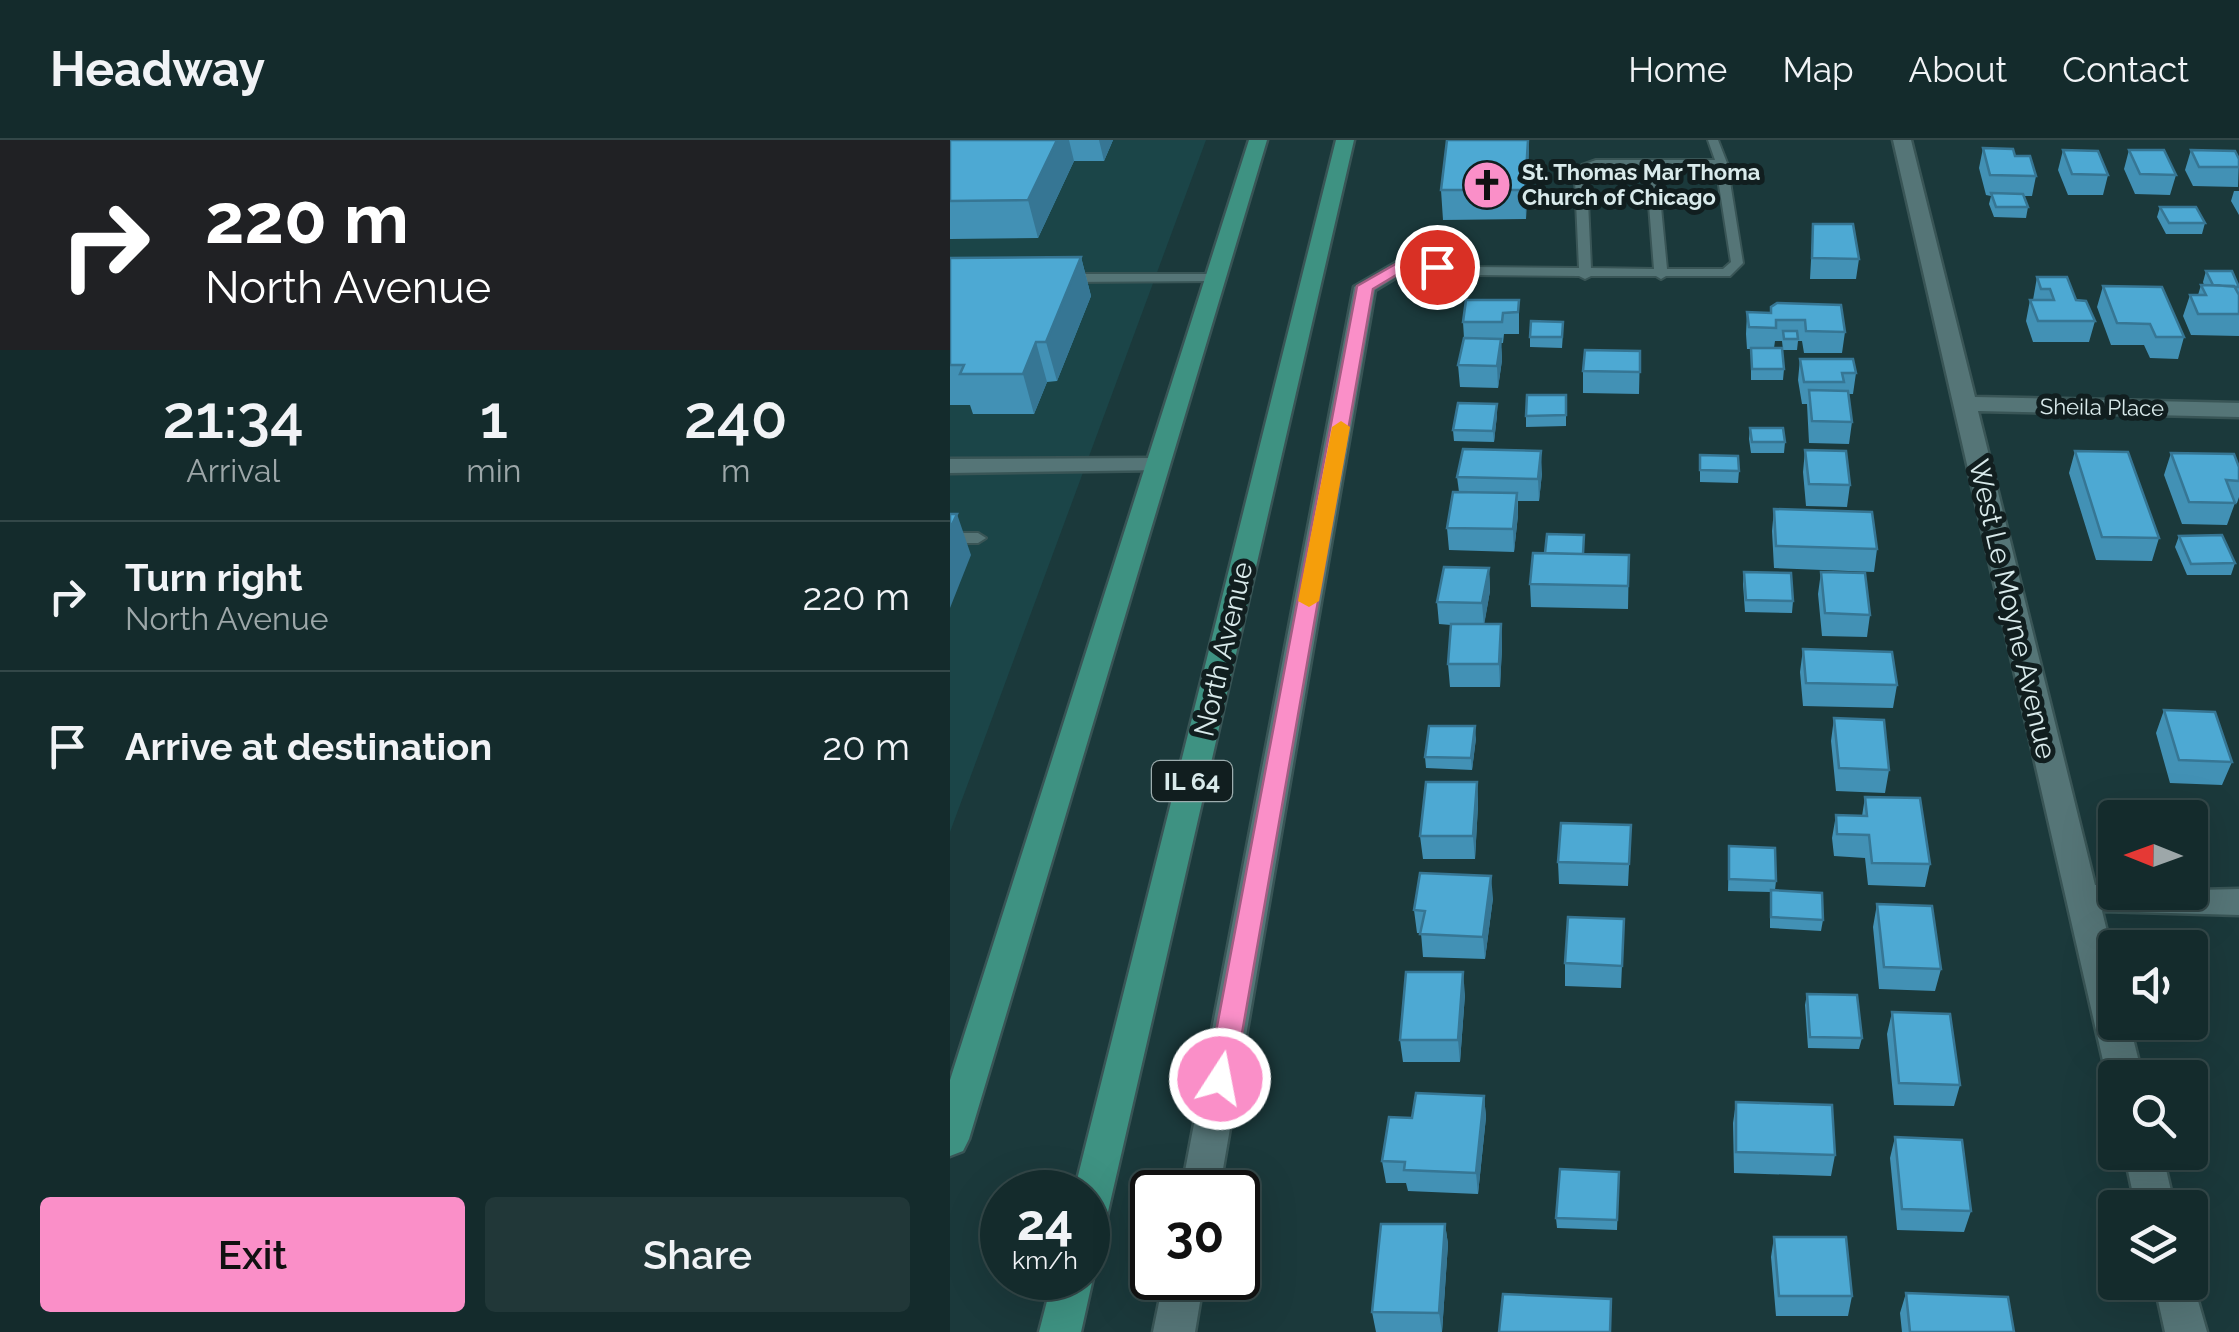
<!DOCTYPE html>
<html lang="en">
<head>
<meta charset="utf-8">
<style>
	body { margin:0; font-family:Raleway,sans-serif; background:#213738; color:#f1f3f6; height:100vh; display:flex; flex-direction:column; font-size:38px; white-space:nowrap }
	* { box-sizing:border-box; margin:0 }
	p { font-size:32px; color:#9da7a9 }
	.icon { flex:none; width:55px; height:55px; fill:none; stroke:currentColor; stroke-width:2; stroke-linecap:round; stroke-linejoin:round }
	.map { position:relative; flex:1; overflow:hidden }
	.sheet { display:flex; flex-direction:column; background:#142b2c; width:950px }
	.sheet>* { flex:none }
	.hud { background:#202124; color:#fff; overflow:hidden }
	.needle { width:65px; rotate:271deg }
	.controls { position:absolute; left:1148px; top:660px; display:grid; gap:20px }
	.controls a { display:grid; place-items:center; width:110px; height:110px; border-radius:10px; background:#142b2c; box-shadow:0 10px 40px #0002,0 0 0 2px #334748; font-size:50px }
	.speed { position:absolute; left:30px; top:1030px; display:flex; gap:20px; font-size:50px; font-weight:700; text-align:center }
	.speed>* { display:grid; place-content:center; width:130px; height:130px; border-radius:50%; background:#142b2c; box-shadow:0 10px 40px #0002,0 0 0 2px #334748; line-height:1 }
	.speed small { font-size:25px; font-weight:400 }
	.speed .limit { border:5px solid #111; border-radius:15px; background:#fff; color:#111 }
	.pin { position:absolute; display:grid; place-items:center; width:85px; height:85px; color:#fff; margin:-42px; border:5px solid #fff; border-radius:50%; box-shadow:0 2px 10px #0007 }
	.me { position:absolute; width:110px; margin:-55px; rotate:11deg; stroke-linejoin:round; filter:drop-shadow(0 0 8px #0008) }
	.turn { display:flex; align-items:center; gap:35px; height:210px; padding:0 40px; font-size:45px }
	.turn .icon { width:130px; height:130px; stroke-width:2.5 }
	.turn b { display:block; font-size:70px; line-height:85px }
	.eta { display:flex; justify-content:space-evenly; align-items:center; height:170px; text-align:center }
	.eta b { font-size:60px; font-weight:600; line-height:70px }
	.cta { display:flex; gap:20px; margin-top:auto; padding:20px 40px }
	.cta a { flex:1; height:115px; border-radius:10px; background:#fa8fc8; color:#111; font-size:40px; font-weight:600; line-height:115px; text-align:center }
	.cta a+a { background:#213738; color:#f1f3f6 }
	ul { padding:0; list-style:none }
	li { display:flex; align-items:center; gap:30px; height:150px; padding:0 40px; border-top:2px solid #334748 }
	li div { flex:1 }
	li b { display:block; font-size:38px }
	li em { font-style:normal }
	header { display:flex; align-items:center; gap:60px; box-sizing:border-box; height:140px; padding:0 50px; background:#142b2c; border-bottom:2px solid #334748 }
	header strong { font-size:48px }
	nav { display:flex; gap:55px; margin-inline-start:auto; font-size:35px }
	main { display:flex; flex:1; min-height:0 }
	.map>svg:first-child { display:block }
</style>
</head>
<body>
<header>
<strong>Headway</strong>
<nav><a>Home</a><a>Map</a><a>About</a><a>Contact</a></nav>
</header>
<main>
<section class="sheet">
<div class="hud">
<div class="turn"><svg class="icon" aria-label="right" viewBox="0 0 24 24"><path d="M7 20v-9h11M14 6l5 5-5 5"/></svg><div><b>220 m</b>North Avenue</div></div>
</div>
<div class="eta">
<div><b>21:34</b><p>Arrival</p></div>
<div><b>1</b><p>min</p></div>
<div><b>240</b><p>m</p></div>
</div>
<ul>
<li><svg class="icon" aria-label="right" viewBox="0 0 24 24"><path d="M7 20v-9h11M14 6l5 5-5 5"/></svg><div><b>Turn right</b><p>North Avenue</p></div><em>220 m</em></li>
<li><svg class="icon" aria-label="arrive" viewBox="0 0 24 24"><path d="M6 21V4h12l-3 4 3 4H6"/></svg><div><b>Arrive at destination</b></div><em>20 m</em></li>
</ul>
<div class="cta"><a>Exit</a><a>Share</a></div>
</section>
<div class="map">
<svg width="1289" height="1192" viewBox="0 0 1289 1192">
	<rect width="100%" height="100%" fill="#1b393b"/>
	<path fill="#1b4548" d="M0,0h256l-256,692z"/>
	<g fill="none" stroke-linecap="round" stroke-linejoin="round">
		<g stroke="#395556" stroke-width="4">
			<path id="service" d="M758,0h10l9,23 16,100 -13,13h-64l-5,3 -5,-3h-65l-6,3 -6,-3 -107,-1 -66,-8 -6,-4 6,-4 66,8 107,1 -4,-89 7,-14 14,-5h119zM648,26h48l8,103 -63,-1 -4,-89 4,-10zM707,26h59l15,96 -8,7h-56z
				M265,134l4,1v6l-153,1 -6,-4 6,-4z
				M0,393h28l8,5 -8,5h-28z"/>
		</g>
		<g stroke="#395556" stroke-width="5">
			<path id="minor" d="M943,0h18l64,257 264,6v14l-261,-6 117,474h20v7l124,-3v26l-137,-4 13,53v58h14l14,56h-28v12l-8,-12z
				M456,117l7,2 4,4 -4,4 -38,23 -156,902h-38l173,-905z
				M206,318l9,2 3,5 -3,5 -215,3v-14z
				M1174,1012h38l13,56h-39z
				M1240,1133l17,59h-42l-11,-50h36z
				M214,1138h40l-9,54h-42z"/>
		</g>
		<g stroke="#395556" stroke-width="5">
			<path id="primary" d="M299,0h18l-298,999 -6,12 -13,5v-76z
				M386,0h18l-247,1076 -5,13 -14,5v-42h-14z
				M138,1125l5,13 -12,54h-42l14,-54h35z"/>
		</g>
		<use href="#service" fill="#557577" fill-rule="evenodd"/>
		<use href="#minor" fill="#557577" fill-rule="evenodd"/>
		<use href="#primary" fill="#3e9282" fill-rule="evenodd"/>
	</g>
	<path fill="#4291b5" d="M0,0h163l-9,21h-30l-36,77 -88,1z
		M497,0h82l-3,79 -83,1 -2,-30z
		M1033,8l32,8 21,20 -4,20h-8l4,11 -2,11 -32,-1 -5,-13 2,-8 -5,-1 -7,-27z
		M1113,10l45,25 -5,20h-35l-10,-25z
		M1179,10l47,25 -6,20 -35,-1 -11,-25z
		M1241,10l48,9 -1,28 -45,-1 -8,-16z
		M1284,51h5v24l-8,-14z
		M1210,67l45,16 -3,11h-36l-9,-17z
		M863,84l46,35 -3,20h-46z
		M131,117l10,39 -34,85 -10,1 -13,32h-61l-3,-9h-20v-147z
		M1256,131l33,14v51l-48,-1 -8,-19 7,-21h8l3,-10h3l-1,-3z
		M1087,137l39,23 19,21 -6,21h-56l-7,-21 4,-21h3z
		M1153,146l81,51 -6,22 -28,-1 -6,-13h-33l-14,-38z
		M569,160v34h-15l-1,9h-2l1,17 -4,28 -38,-1 -2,-22 6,-27 -1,-16z
		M821,167l74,25 -3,21h-38l-2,-12h-4l-1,9h-14l-1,-9h-7l-1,7 10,21 -1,11h-32v-31h-4l-1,-15 1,-22 23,1z
		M613,193l-1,15 -32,-1v-10z
		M690,211l-1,43 -56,-1v-22z
		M850,219l56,14 -3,21h-5l4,28 -3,22 -40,-1 -2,-39h-5l-4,-24z
		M616,255v31l-40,1v-11z
		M547,275l-3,27 -40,-1 -1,-11z
		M800,288l35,14 -1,11h-33l-2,-14z
		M855,310l45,35 -3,22 -41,-1 -3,-34z
		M1125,311l84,87 -7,23 -56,-1 -27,-87z
		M1221,313l68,14v30l-2,6h-2l-8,22 -45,-1 -18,-49z
		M750,315l39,16 -1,12 -38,-1z
		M592,333l-3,28h-21v14l-4,37 -65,-2 -2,-22 12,-36 -2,-15z
		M824,369l103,40 -3,23 -100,-4 -2,-37z
		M1229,396l56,27 -4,12h-44l-12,-28z
		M634,414l45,1 -1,54 -97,-2 -1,-23z
		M539,428l1,23 -6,33h17l1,23 -2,40h-50l-2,-23 3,-39 -12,-1 -2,-22z
		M794,432l49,29 -1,12 -47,-1 -2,-28z
		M871,432l49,43 -3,22 -45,-1 -4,-42z
		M853,509l94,36 -4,23 -90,-2 -3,-34z
		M1214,570l68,52 -10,23 -52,-2 -14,-50z
		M884,578l55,52 -4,23 -49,-2 -5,-50z
		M526,598l-4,32 -46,-2 -1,-11z
		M527,642l1,23 -3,54h-52l-3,-23z
		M915,657l65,67 -5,23 -57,-2 -3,-27 -31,-2 -2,-18 4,-23 26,1z
		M681,685l-3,61 -69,-2 -1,-22z
		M779,706l47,35 -1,9 48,30 -2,11 -51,-3v-36l-42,-1z
		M543,758l-8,61 -62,-2 -2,-24h-4l-3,-23z
		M927,764l64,65 -6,22 -56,-2 -6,-62z
		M674,779l-3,69 -56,-2v-23z
		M515,854l-5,68h-57l-3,-22z
		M857,854l55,44 -3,11 -51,-1 -3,-43z
		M942,872l68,73 -6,21 -60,-1 -7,-71z
		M534,956l2,21 -8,77 -70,-3 -2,-8h-20l-4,-22z
		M786,962l99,53 -4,21 -97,-3 -1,-50z
		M945,997l76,74 -7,21 -67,-2 -7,-72z
		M669,1032l-2,58 -60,-2 -1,-10z
		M495,1084l3,20 -6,88h-66l-4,-20z
		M824,1097l78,59 -4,20h-72l-5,-59z
		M956,1153l108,39h-112l-2,-19z"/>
	<path fill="#367694" d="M107,0h12l5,21 -36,77 -10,-38z
		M149,0h14l-9,21z
		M578,0h1v11l-3,68 -1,-29z
		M131,117l10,39 -34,85 -11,-39z
		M551,199l1,21 -4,28 -1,-22z
		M86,202l11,40 -13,32 -11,-40z
		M547,264v11l-3,27 -1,-11z
		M591,311l1,22 -3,28 -1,-22z
		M567,353l1,22 -4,37 -1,-23z
		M7,374l14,41 -21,53v-79z
		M539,428l1,23 -6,35 -2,-23z
		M551,484l1,23 -2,40 -1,-23z
		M525,586l1,12 -4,32 -1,-12z
		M527,642l1,23 -3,54 -2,-23z
		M541,736l2,22 -8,61 -2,-22z
		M513,832l2,22 -5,68 -2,-22z
		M534,956l2,21 -8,77 -2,-21z
		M495,1084l3,20 -6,88 -3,-19z"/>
	<path fill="#4da9d3" stroke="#367694" stroke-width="2.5" d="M0,0h107l-29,60 -78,1z
		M497,0h81l-3,50h-84z
		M1033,8l30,1 2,7h15l6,20 -46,-1z
		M1113,10l35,1 10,24 -36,-1z
		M1179,10h35l12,25 -36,-1z
		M1241,10l44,1 4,8v8h-40z
		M1041,53l32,1 5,13h-32z
		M1210,67h36l9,16h-36z
		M863,84h40l6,35 -47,-1z
		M131,117l-35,85h-10l-13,32h-63l4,-9h-14v-107z
		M1256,131h26l7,16 -26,-2z
		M1087,137h30l9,23 10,1 9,20h-57l-8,-21h24l-4,-11h-9z
		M1251,145l33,1 5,9v19h-41l-8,-19h16z
		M1153,146l59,1 22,50h-28l-6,-13 -33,-1z
		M516,160h53l-1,12 -15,1 -1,9h-39z
		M827,163l64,2 4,27 -39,-1 -1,-11h-29v8l-27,-1 -2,-15 24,1v-6z
		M581,181l32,1 -1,15h-32z
		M833,191h14l1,8h-14z
		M514,198l37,1 -4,27 -39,-1z
		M801,208h31l2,21h-32z
		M635,210l55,1v21l-57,-1z
		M850,219h53l3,14h-14l2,9h-40z
		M859,250l39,1 4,31 -40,-1z
		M577,255h39v20l-40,1z
		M508,263l39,1 -4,27 -40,-1z
		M800,288h33l2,14h-33z
		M513,309l78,2 -3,28 -81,-2z
		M855,310l41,1 4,34 -41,-1z
		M1125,311l53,1 31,86 -57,-1z
		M1221,313l63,1 5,13v14l-13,-1 9,23 -46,-1z
		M750,315l38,1 1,15 -39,-1z
		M503,352l64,1 -4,36 -66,-1z
		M824,369l98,3 5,37 -101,-3z
		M0,374h7l-7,15z
		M597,394l37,1 -1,19 -38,-1z
		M1272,395l13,28 -44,1 -12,-28z
		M583,413l96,2 -1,31 -98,-2z
		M494,427l45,1 -7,35 -45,-1z
		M794,432l47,1 2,28 -47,-1z
		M871,432l44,1 5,42 -45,-2z
		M501,484h50l-2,40h-51z
		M853,509l89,3 5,33 -91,-2z
		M1214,570l51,2 17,50 -53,-2z
		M884,578l50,2 5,50 -50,-2z
		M479,586h46l-4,32 -46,-1z
		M476,642h51l-4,54h-53z
		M915,657l55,1 10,66 -58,-1 -3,-28 -32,-1 -1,-19 31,1z
		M611,683l70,2 -2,39 -71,-2z
		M779,706l46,2 1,33 -47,-2z
		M470,733l71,3 -8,61 -63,-3 5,-23 -11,-1z
		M821,750l51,3 1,27 -52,-3z
		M927,764l55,2 9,63 -57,-2z
		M618,777l56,2 -2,47 -57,-3z
		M456,832h57l-5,68h-58z
		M857,854l50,1 5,43 -52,-1z
		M942,872l58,2 10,71 -61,-2z
		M466,953l68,3 -8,77 -72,-3 1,-8 -23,-1 7,-44 23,1z
		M786,962l96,3 3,50 -99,-3z
		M945,997l67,3 9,71 -69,-2z
		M610,1029l59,3 -2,48 -61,-2z
		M431,1084h64l-6,89 -67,-1z
		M824,1097h72l6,59h-73z
		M956,1153l102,4 6,35h-104z
		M553,1154l108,5 -1,33h-111z"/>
	<path fill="#fa8fc8" stroke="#a25d82" stroke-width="2.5" d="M456,118l31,4 8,5 -8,5 -29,-4 -35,21 -139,790 -4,9 -10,3 -9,-3 -4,-9 150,-793z"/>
	<path fill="#f59e0b" d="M391,281l9,6 -31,174 -10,6 -11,-6 34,-174z"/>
	<defs>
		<g id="church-disc" transform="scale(2.5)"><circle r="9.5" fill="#fa8fc8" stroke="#111e1f"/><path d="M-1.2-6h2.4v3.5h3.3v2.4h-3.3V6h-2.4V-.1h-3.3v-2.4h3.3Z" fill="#111"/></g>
	</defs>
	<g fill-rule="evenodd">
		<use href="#church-disc" x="537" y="45"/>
	</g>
	<g text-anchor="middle" stroke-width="10" stroke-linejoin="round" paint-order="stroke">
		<g font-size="22" font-weight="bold" fill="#d9eaeb" stroke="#111e1f" text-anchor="start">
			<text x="572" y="40">St. Thomas Mar Thoma<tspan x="572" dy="25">Church of Chicago</tspan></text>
		</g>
		<g font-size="22" fill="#d9eaeb" stroke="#111e1f">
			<text transform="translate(1152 267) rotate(1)" y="8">Sheila Place</text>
		</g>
		<rect fill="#111e1f" stroke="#9dadae" stroke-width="2.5" x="202" y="621" width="80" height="40" rx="8"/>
		<g font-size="25" font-weight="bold" fill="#d9eaeb">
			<text x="242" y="650">IL 64</text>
		</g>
		<g font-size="28" fill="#d9eaeb" stroke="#111e1f">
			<text transform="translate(1063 469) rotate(77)" y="10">West Le Moyne Avenue</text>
			<text transform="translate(273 509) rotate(-77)" y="10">North Avenue</text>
		</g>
	</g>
</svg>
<div class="controls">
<a><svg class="needle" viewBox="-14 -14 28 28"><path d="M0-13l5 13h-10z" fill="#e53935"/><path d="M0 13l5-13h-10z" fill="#9da7a9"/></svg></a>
<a><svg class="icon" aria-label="sound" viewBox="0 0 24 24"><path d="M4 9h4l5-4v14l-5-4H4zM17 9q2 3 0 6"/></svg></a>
<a><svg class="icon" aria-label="search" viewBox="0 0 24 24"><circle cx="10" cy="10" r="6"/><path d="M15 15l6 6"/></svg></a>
<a><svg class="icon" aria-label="layers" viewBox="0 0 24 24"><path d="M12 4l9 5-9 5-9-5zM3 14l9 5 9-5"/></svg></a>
</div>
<div class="speed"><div>24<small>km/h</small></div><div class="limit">30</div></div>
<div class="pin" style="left:487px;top:127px;background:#d93025"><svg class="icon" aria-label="arrive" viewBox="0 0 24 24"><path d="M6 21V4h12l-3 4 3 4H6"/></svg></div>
<svg class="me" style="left:270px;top:939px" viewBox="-20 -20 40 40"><circle r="17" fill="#fa8fc8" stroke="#fff" stroke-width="3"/><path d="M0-11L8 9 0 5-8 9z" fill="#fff"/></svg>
</div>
</main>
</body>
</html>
